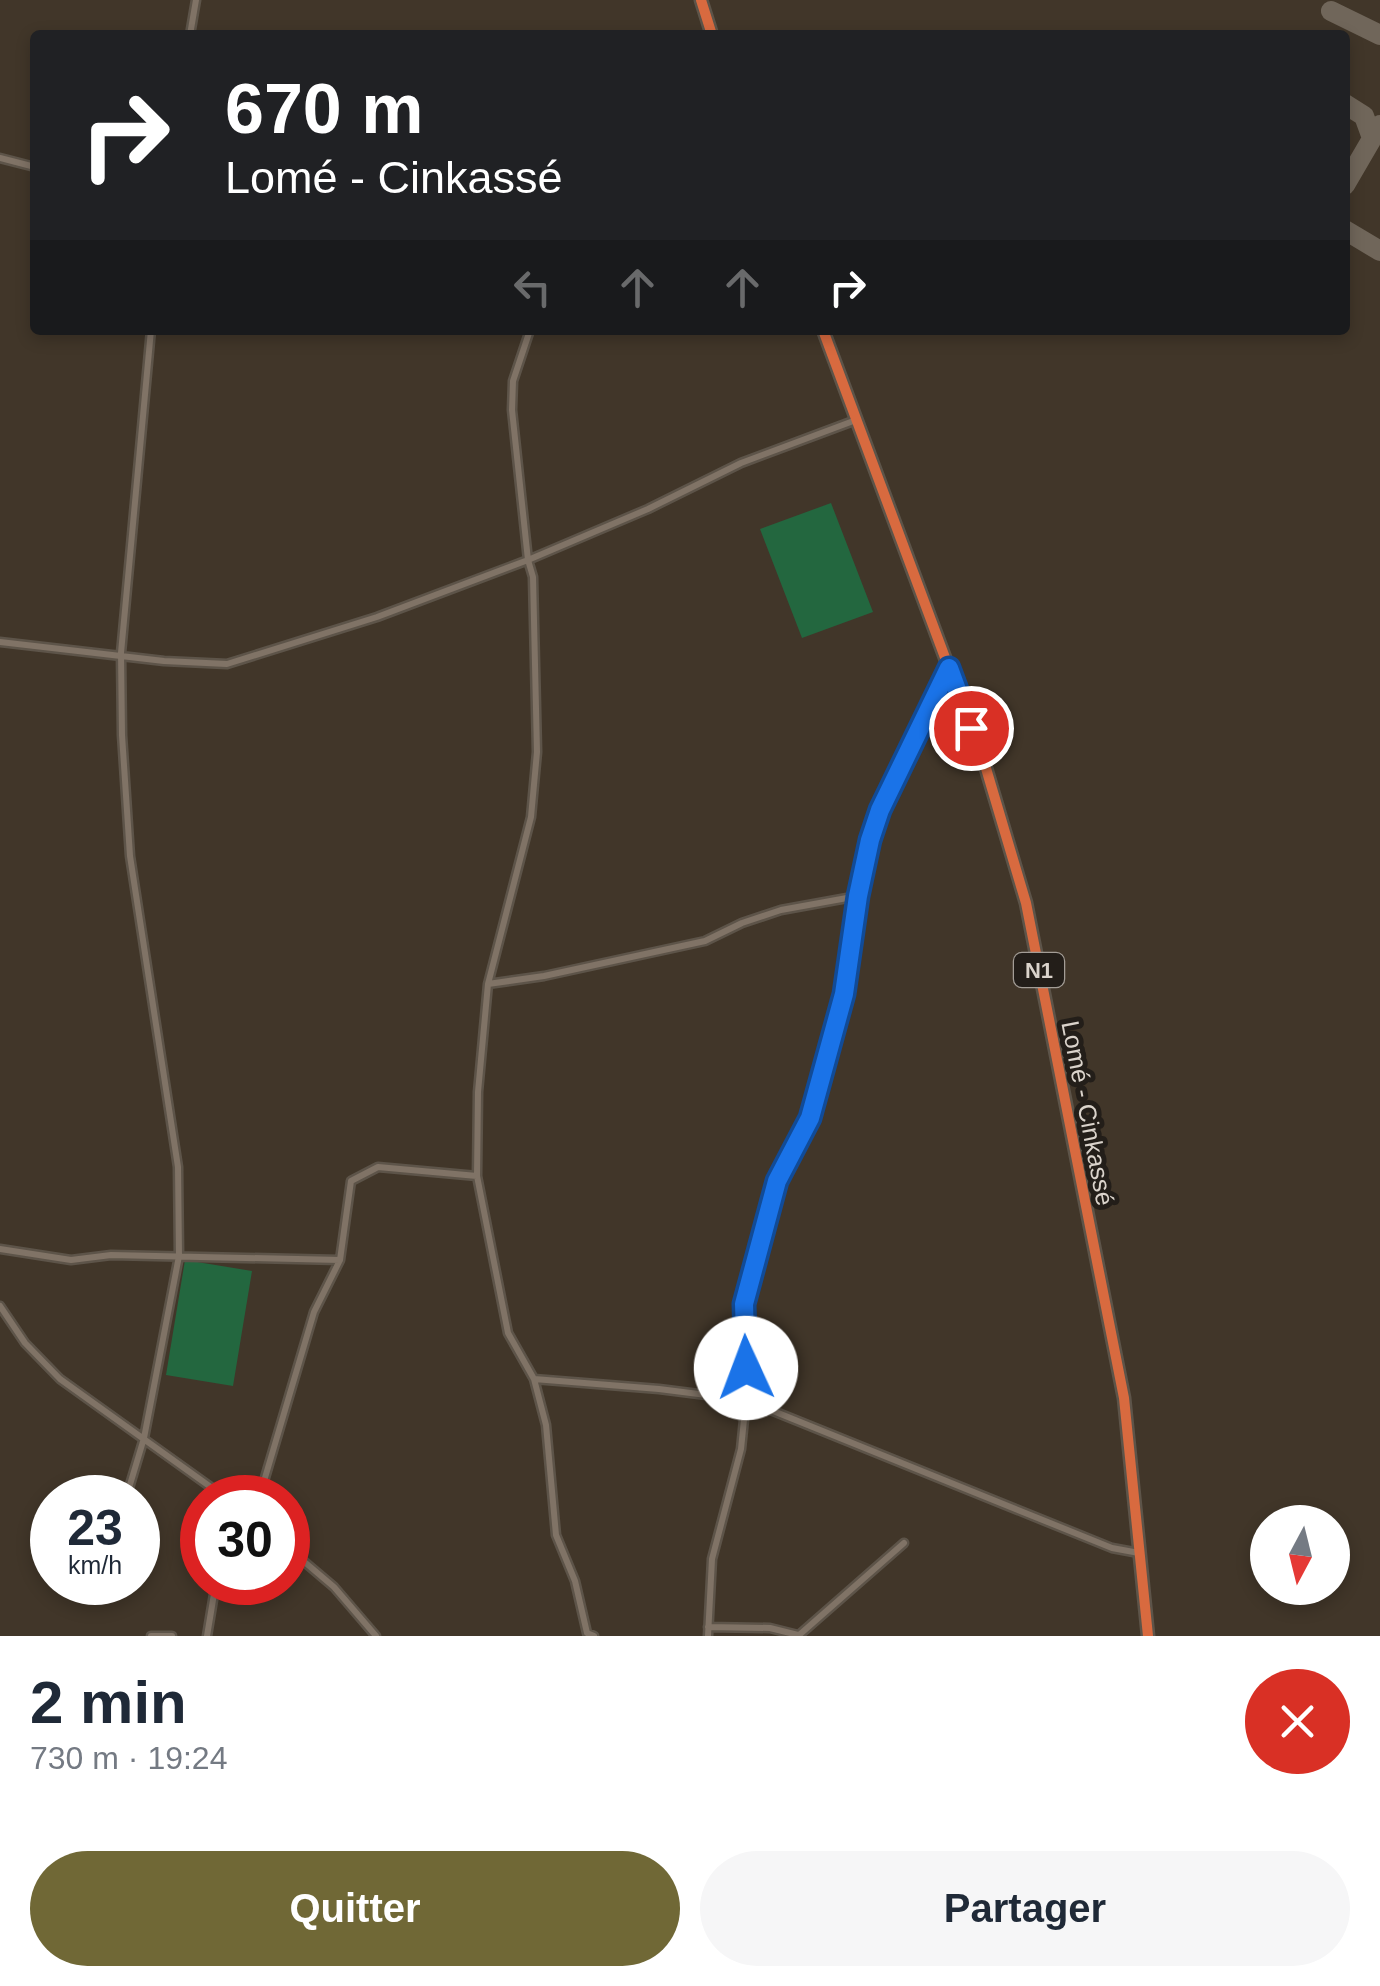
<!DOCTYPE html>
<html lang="fr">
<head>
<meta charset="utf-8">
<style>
	body { margin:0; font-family:Arial,sans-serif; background:#f6f6f7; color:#1f2937; height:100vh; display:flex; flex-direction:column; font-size:38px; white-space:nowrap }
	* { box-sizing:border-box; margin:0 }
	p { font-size:32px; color:#747a83 }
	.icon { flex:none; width:55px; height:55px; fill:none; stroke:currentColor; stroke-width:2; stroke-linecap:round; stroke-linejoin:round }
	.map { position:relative; height:1636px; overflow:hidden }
	.panel { display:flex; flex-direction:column; background:#fff; flex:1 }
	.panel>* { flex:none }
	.top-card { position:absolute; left:30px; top:30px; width:1320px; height:305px; border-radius:10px; box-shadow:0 5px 15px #0003; background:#202124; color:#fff; overflow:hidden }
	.needle { width:65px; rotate:187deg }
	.controls { position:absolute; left:1250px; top:1505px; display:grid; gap:20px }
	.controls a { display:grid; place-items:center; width:100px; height:100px; border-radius:50%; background:#fff; box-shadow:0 5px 15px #0003; font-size:50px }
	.speed { position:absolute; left:30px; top:1475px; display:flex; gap:20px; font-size:50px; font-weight:700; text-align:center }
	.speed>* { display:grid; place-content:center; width:130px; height:130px; border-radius:50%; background:#fff; box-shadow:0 5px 15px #0003; line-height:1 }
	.speed small { font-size:25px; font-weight:400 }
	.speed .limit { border:15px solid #d22; background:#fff; color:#111 }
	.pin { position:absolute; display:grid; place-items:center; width:85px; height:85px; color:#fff; margin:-42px; border:5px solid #fff; border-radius:50%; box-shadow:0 2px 10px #0007 }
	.me { position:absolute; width:110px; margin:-55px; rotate:358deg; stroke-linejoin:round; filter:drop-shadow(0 0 8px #0008) }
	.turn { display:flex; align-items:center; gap:35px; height:210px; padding:0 30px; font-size:45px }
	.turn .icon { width:130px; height:130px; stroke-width:2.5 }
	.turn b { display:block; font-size:70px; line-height:85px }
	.lanes { display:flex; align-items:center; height:95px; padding:0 30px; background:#0003; justify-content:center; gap:50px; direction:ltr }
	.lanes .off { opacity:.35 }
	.round { display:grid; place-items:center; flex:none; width:105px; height:105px; border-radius:52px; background:#f6f6f7 }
	.head { display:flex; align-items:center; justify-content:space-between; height:170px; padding:0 30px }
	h1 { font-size:60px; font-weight:600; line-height:75px }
	.cta { display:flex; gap:20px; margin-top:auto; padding:20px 30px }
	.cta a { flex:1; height:115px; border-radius:60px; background:#706836; color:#fff; font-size:40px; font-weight:600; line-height:115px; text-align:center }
	.cta a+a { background:#f6f6f7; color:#1f2937 }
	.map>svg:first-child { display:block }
</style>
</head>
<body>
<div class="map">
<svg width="1380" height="1636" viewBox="0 0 1380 1636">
	<rect width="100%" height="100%" fill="#413629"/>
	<path fill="#23673f" d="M831,503l42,109 -71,26 -42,-109z
		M185,1260l67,11 -19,115 -67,-11z"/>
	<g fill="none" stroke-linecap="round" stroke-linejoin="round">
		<path stroke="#70665a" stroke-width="20" d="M1331,11l49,24
			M1345,104l19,12 8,22
			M1345,185l35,-60
			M1345,230l35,21"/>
		<g stroke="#5d5449" stroke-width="11">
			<path id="minor" d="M190,35l6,-35
				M0,158l35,9
				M530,330l-17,51 -1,29 16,150 5,17 4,175 -6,65 -43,167 -10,108 -1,84 31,157 26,46 125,10 87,11 366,148 27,5
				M0,642l164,19 63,3 150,-47 151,-57 120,-51 93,-46 115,-43
				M488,984l56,-8 161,-35 37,-18 39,-13 77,-14
				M0,1249l71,11 40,-5 229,5
				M0,1306l25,37 35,36 166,119
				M534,1379l12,46 10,110 19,46 12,52 7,3
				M126,1498l18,-60 35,-182 -1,-89 -48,-311 -8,-121 -1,-82 30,-323
				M259,1498l55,-186 26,-52 11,-79 27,-14 99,9
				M288,1548l46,39 42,49
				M92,1595l4,-13
				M708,1627l62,1 28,7
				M151,1636h21
				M207,1636l9,-54
				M708,1636l4,-77 29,-110 5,-49 -2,-96 33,-123 33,-63 35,-124 13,-98 12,-56 10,-31 69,-140
				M798,1636l106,-93"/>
		</g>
		<g stroke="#5d5449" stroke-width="15">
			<path id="trunk" d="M701,0l11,35
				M823,330l162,435 41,138 98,495 24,238"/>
		</g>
		<use href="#minor" stroke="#807366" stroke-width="6"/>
		<use href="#trunk" stroke="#d86a3f" stroke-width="10"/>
	</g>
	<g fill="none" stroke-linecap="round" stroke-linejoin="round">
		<g stroke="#114b97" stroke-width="25">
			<path id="route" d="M746,1368l-2,-64 33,-123 33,-63 34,-124 14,-98 12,-56 10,-30 69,-142 22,60"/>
		</g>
		<use href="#route" stroke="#1a73e8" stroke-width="18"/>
	</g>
	<g text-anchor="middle" stroke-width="10" stroke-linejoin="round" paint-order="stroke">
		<rect fill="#231e19" stroke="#a39d96" stroke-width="2.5" x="1014" y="953" width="50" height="34" rx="8"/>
		<g font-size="22" font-weight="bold" fill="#dad3cb">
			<text x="1039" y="978">N1</text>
		</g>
		<g font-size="25" fill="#dad3cb" stroke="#231e19">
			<text transform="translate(1088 1113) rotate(79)" y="9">Lomé - Cinkassé</text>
		</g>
	</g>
</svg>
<div class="controls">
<a><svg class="needle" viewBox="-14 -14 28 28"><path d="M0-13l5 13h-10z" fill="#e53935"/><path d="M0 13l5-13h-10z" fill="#747a83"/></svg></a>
</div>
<div class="speed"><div>23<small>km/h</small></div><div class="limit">30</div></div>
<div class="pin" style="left:971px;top:728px;background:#d93025"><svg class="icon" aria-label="arrive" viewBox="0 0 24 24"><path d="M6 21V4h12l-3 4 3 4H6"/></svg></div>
<svg class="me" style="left:746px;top:1368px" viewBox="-20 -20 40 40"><circle r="19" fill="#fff"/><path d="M0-13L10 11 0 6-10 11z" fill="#1a73e8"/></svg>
<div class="top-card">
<div class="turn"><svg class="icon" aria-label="right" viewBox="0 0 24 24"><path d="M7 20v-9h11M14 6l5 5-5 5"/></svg><div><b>670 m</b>Lomé - Cinkassé</div></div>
<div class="lanes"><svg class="icon off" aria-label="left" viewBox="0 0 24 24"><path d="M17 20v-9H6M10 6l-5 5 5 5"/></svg><svg class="icon off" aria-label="ahead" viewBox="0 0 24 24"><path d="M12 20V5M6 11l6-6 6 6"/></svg><svg class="icon off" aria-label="ahead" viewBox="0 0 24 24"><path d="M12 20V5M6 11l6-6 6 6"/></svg><svg class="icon" aria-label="right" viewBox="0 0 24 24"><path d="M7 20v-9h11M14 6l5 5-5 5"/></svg></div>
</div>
</div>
<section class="panel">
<div class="head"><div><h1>2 min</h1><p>730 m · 19:24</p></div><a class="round" style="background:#d93025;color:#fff"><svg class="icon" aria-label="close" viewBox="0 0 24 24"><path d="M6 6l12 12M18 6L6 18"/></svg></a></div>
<div class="cta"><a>Quitter</a><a>Partager</a></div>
</section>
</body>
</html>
